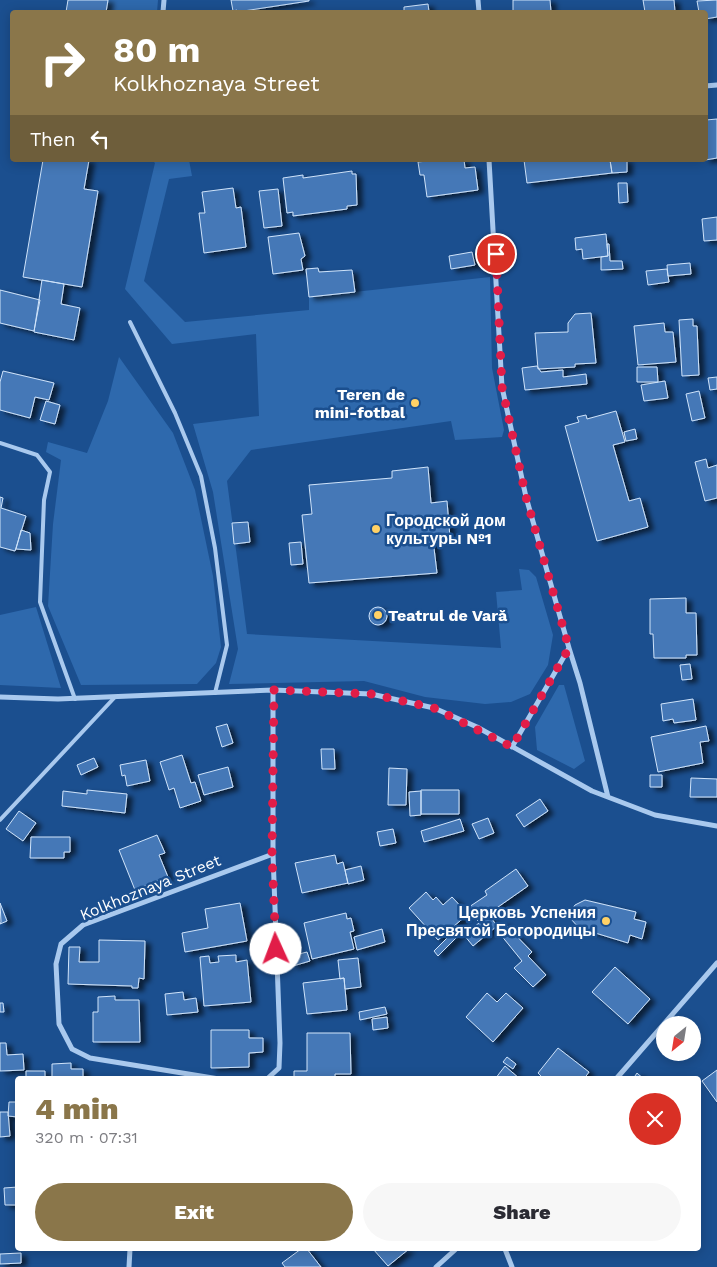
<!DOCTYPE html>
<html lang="en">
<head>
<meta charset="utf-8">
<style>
	body { margin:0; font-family:"Work Sans",sans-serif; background:#f7f7f7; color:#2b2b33; height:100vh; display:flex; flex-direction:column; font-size:19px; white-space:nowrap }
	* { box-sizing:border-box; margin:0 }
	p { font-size:16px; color:#7c7c81 }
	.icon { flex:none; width:28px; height:28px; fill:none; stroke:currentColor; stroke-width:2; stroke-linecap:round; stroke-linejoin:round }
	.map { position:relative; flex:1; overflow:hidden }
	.sheet { position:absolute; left:15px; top:1076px; width:686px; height:175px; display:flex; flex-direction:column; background:#fff; border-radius:5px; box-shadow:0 2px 12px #0003 }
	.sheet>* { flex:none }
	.banner { position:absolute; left:10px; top:10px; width:698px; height:152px; border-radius:5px; box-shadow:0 2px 12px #0003; background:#8a764a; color:#fff; overflow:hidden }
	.needle { width:32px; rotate:210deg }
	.buttons { position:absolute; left:656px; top:1016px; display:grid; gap:10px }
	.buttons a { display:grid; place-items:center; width:45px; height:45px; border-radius:50%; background:#fff; box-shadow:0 2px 12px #0003; font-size:25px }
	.pin { position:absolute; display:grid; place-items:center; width:42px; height:42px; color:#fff; margin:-21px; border:2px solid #fff; border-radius:50%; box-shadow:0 1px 5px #0007 }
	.me { position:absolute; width:55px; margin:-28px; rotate:358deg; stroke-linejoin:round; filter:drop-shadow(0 0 4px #0008) }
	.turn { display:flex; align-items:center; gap:18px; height:105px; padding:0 20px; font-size:22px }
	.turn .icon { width:65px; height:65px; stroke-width:2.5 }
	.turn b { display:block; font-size:35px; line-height:42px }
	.then { display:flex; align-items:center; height:48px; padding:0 20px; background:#0003; gap:10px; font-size:19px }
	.round { display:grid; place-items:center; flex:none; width:52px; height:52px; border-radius:26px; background:#f7f7f7 }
	.head { display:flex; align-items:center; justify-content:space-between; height:85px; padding:0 20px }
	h1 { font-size:30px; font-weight:800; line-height:38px; color:#8a764a }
	.cta { display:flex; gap:10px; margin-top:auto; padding:10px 20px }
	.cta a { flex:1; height:58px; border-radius:30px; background:#8a764a; color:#fff; font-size:20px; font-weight:800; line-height:58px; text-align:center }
	.cta a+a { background:#f7f7f7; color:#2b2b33 }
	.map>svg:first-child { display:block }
</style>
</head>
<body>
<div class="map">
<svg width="717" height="1267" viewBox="0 0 717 1267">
	<defs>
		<filter id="shadow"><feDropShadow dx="5.5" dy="3" stdDeviation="2.5" flood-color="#0009"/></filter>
	</defs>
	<rect width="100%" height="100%" fill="#1b4f8f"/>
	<path fill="#2e69ad" d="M107,0h51l-1,12h-52z
		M152,160h37l3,16 -23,3 -25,102 41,41 124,-12v-13l181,-20 2,91 12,62 -2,7 -47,3 -4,-19 -200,29 -24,31 20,153 254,14 -5,-56 26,-2 -3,-21 10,1 7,7 17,58 -5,30 -18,29 -19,8 -26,2 -60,-7 -61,-16 -135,3 9,-35 -25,-157 -20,-68 66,-8 -3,-82 -84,10 -47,-55 30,-126z
		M119,357l54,76 22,57 18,86 8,71 -5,16 -19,21 -116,1 -33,-79 5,-82 8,-64 -15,-8 2,-10 39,11 21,-52z
		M36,607l25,81 -61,-3v-70z
		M559,685h5l21,76 -11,8 -37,-19 -2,-23z"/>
	<path fill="#4478b7" stroke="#cfe3fa" filter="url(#shadow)" d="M68,0h40l-2,12h-40z
		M231,0h78v1l-72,11v-2l-4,1z
		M513,0h37l1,12h-38z
		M643,0h31l1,12h-30z
		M717,0v17l-12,2v-7h-6l-2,-11z
		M428,4l1,8h-25v-5z
		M717,119v39l-12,2v-37l1,-3z
		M43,160h46l-5,29 14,2 -16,96 -59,-10z
		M437,160h27l1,8 10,-1 3,23 -51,7 -3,-22h-4l-2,-13z
		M524,160h86l2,13 -85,10z
		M610,160h17v12l-15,1z
		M352,171v3h4l1,31 -10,1v3l-54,7v-4l-6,1 -4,-35 20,-3v3z
		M618,183h9l1,19 -9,1z
		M233,188l3,20 5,-1 5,40 -42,6 -5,-40h6l-3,-21z
		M278,189l4,37 -18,2 -5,-37z
		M717,217v23l-13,1 -2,-22z
		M299,233l6,23 -4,3 2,11 -30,4 -5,-37z
		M606,234l2,22 -25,3 -1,-10 -6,1 -1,-12z
		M607,244h2l1,17h12l1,8 -22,1v-13l7,-1z
		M472,252l3,13 -24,4 -2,-13z
		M690,263l1,11 -23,2 -1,-11z
		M318,268l1,4 33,-2 3,22 -46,5 -3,-28z
		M667,269l2,13 -21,3 -2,-14z
		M42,280l22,4 -3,20 19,4 -6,32 -40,-8z
		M0,290l40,10 -6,31 -34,-8z
		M591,313l5,50 -21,1v3l-37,2 -3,-36 33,-1v-9l7,-9z
		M693,319v7h4l2,49 -17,1 -3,-56z
		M664,323l1,9h8l3,30 -38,3 -4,-39z
		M537,366l4,6 22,-2v7l23,-3 1,10 -62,6 -3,-22z
		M637,367h20l1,15h-21z
		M3,371l51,12 -5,17 -14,-3 -5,21 -30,-8v-28z
		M717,377v12l-7,1 -2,-12z
		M665,381l3,17 -24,3 -3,-16z
		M699,391l6,27 -13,3 -6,-27z
		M46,401l14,4 -5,19 -15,-4z
		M616,411l9,31 -12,3 16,56 11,-3 8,29 -51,14 -32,-115 14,-4 -2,-5 9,-2 1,4z
		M635,429l2,10 -11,2 -2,-9z
		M706,459l2,9 9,-3v33l-12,3 -10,-39z
		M428,467l3,36 16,-2 3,37 -17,2 4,33 -128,10 -7,-68 10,-1 -3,-29 83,-7v-7z
		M0,497l3,1 -2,10 25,8 -11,35 -15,-4z
		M248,522l2,20 -16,2 -2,-21z
		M21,530l9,3 1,17 -15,-1z
		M301,542l2,22 -12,1 -2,-22z
		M686,598v15h10l1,42h-11v3h-32l-1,-24h-3v-35z
		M369 616a9 9 0 1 1 18 0a9 9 0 1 1-18 0Z
		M690,664l2,15 -10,1 -2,-15z
		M693,699l3,21 -22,3 -1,-4 -10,2 -2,-17z
		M227,724l6,19 -11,4 -6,-20z
		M706,726l3,15 -9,1 3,21 -45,9 -7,-35z
		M321,749h13l1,20h-13z
		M182,755l9,28 4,-1 6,19 -21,7 -6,-20 -5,2 -9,-28z
		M94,758l4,9 -17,8 -4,-10z
		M146,760l4,21 -23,5 -2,-11 -3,1 -2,-11z
		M228,767l5,20 -29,8 -6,-20z
		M389,768l18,1 -1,36h-18z
		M650,775h12v12h-12z
		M691,778l26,1v18h-27z
		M87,790l40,4 -2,19 -63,-7 1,-15 24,3z
		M421,790h38v24h-38z
		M421,791v24l-11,1 -1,-24z
		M540,799l8,12 -24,16 -8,-12z
		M19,811l17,12 -13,18 -17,-12z
		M488,818l6,15 -15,6 -7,-15z
		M460,819l4,12 -40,11 -3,-11z
		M393,829l3,14 -16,3 -3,-14z
		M157,835l8,18 -6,2 9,22 -33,13 -16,-40z
		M31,837h39v15h-6v6h-34z
		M335,855l2,9 6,-2 5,21 -46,10 -7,-30z
		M361,866l3,14 -16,4 -3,-14z
		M516,869l12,17 -50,35 -9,-14 18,-12 -2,-4z
		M426,892l7,8 3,-3 7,8 9,-8 16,17 -30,26 -29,-32z
		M585,900l51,12 -2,7 12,3 -4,17 -12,-4 -2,8 -49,-15 -8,-9v-8l4,-6z
		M0,903l7,18 -7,3 1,-2z
		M240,903l7,38 -62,11 -3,-19 26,-5 -3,-19z
		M346,913l1,6 4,-1 3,13 -4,1 4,17 -42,10 -8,-36z
		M489,915l8,11 -24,20 -9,-11z
		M503,922l29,30 -4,4 18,19 -13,12 -19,-19 8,-7 -26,-32z
		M382,929l3,13 -28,8 -3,-13z
		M456,929l4,5 -22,22 -4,-5z
		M99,940l46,1 -1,38 -5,-1 -1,10h-6v-2l-64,-2 1,-37h11l-1,15h20z
		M307,952l3,9 -17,5 -2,-10z
		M236,955v7l11,-2 4,42 -47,4 -4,-49 9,-1 1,7 9,-1 -1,-6z
		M358,958l3,29 -16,2 -1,-11 -4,1 -2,-19z
		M615,967l35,32 -22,25 -36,-32z
		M344,978l3,32 -40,4 -4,-31z
		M183,992l1,8 12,-2 2,14 -31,3 -2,-21z
		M487,993l10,9 9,-9 17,15 -30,34 -27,-25z
		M115,996v4h24l1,42h-47v-30h5v-15z
		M0,1003h3l1,9h-4z
		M385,1007l2,7 -27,6 -1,-8z
		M387,1017l1,11 -15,2 -1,-11z
		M211,1030h38v8h14v14l-14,1v14l-38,1z
		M307,1033h43l1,41h-16v5h-41v-8h13z
		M0,1043h6l1,12 16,-1 1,16 -24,1z
		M558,1048l31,24 -5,7h-43l1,-2 -4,-4z
		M507,1057l9,7 -3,5 -10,-7z
		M71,1063v6h12v10h-31v-15z
		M505,1066l15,13h-25z
		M717,1070v32l-15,-21z
		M26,1071h19v8h-19z
		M637,1073l1,1 6,5h-11z
		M9,1102h9v15l-10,-1z
		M0,1112h8l2,24 -10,1z
		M18,1187v18h-13l-1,-17z
		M301,1249h6l14,18h-36l-3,-4z
		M373,1249h36l-21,17z
		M21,1253v10l-21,1v-10z"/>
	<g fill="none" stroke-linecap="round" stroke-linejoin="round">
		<path stroke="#a9c9ee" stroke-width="4" d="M130,322l45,91 26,63 14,72 12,97 -12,48
			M0,443l37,12 13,17 -6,28 -4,102 35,97
			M0,820l115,-123"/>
		<path stroke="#a9c9ee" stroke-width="5" d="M478,0l1,12
			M163,12l1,-12
			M705,86l12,-1
			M489,160l13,227 24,110 43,151 -57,99
			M569,648l11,35 28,114
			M0,697l58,2 215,-9 98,4 63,14 43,19 115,64 63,24 62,11
			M273,854v-164
			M219,1079l-129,-21 -18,-9 -13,-25 -3,-60 5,-20 22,-19 190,-71 7,189 -1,25 -12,11
			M616,1079l101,-116
			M505,1249l7,18
			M129,1267l1,-18
			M436,1267l20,-18"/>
	</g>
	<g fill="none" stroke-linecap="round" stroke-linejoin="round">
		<path stroke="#e11d48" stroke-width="9" stroke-dasharray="0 16.2" d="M276,949l-4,-95 2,-164 97,4 63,14 78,39 57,-99 -43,-151 -24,-110 -6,-133"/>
	</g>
	<g fill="#ffd166" stroke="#1b4f8f" stroke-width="2">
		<circle cx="415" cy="403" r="5"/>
		<circle cx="376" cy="529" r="5"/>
		<circle cx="378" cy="615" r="5"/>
		<circle cx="606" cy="921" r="5"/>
	</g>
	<g text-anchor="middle" stroke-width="5" stroke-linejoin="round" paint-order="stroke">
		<g font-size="16" font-weight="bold" fill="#fff" stroke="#1b4f8f" text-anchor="end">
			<text x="405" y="400">Teren de<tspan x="405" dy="18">mini-fotbal</tspan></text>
			<text x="386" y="526" text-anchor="start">Городской дом<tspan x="386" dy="18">культуры №1</tspan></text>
			<text x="388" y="621" text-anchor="start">Teatrul de Vară</text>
			<text x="596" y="918">Церковь Успения<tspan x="596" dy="18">Пресвятой Богородицы</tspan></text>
		</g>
		<g font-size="16" fill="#fff" stroke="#1b4f8f">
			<text transform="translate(150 887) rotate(-22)" y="6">Kolkhoznaya Street</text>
		</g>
	</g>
</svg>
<div class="buttons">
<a><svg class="needle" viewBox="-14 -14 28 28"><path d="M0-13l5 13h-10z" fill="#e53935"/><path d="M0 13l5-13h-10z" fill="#7c7c81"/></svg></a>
</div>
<div class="pin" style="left:496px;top:254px;background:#d93025"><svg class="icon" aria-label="arrive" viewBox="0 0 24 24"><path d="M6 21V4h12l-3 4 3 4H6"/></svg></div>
<svg class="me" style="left:276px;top:949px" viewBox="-20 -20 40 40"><circle r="19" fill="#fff"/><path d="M0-13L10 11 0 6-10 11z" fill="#e11d48"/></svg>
<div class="banner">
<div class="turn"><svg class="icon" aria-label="right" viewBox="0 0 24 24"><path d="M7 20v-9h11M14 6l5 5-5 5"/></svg><div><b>80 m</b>Kolkhoznaya Street</div></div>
<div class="then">Then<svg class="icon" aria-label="left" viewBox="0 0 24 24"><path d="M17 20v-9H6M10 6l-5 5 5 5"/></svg></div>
</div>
<section class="sheet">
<div class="head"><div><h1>4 min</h1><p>320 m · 07:31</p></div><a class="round" style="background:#d93025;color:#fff"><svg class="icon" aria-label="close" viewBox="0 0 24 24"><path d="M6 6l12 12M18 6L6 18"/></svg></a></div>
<div class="cta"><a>Exit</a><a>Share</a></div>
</section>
</div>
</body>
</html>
